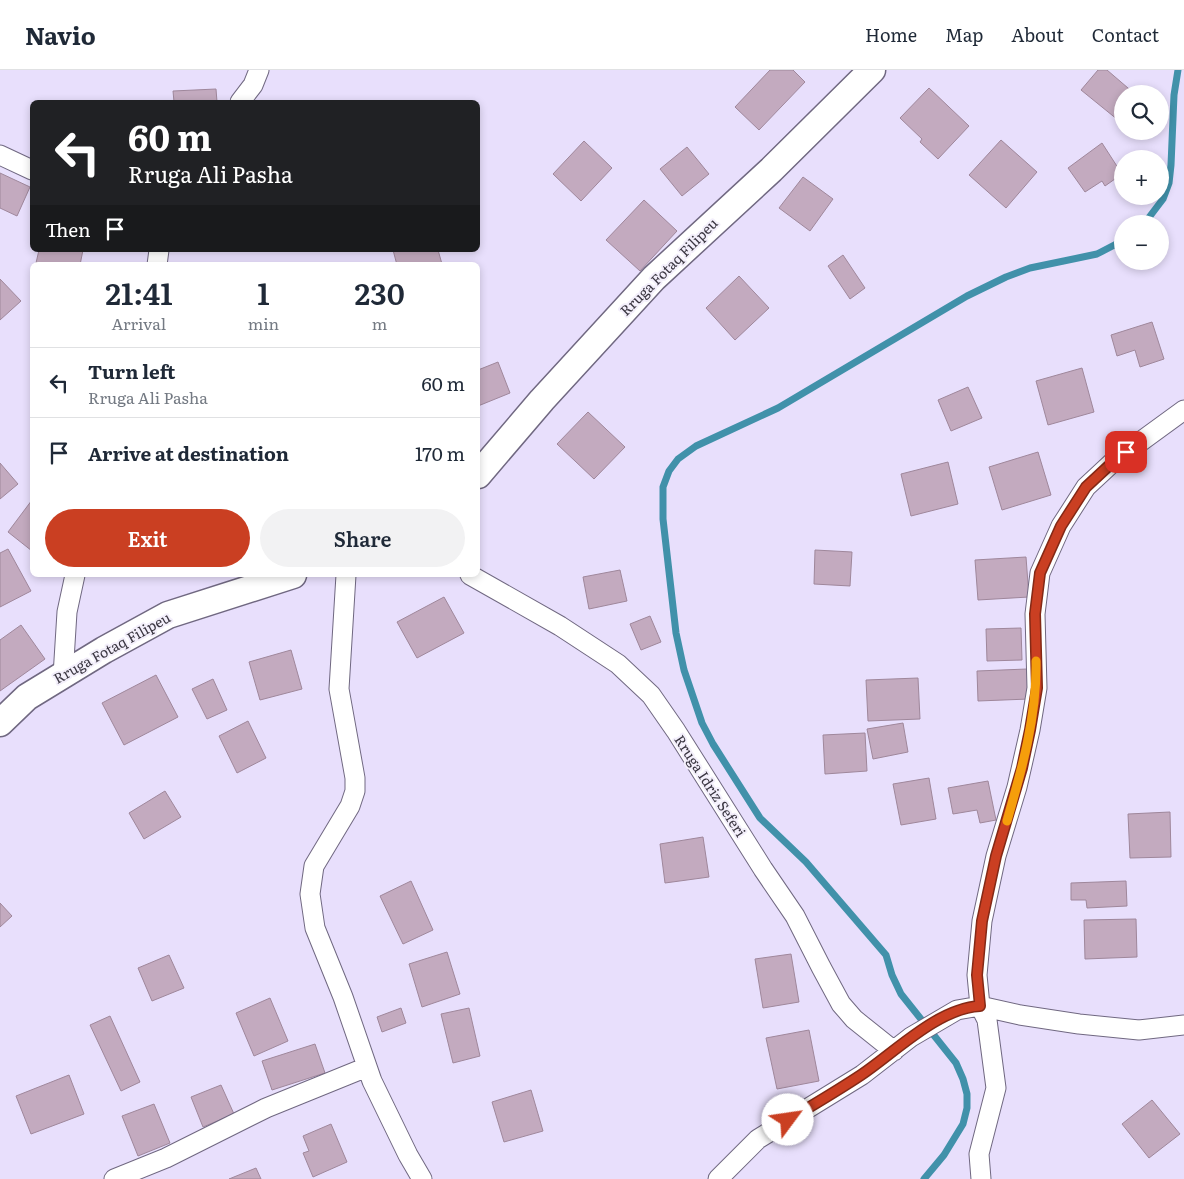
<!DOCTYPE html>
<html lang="en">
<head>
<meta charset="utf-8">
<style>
	body { margin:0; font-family:Literata,serif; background:#f2f2f3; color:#1f2937; height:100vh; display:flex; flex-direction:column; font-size:19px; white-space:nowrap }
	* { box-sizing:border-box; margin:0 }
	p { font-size:16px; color:#747a83 }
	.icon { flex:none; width:28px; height:28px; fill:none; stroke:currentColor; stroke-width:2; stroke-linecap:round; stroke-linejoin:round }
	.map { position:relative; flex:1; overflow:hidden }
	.drawer { position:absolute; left:30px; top:192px; width:450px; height:315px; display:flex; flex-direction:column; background:#fff; border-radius:8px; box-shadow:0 2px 8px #0003 }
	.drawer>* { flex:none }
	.banner { position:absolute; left:30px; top:30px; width:450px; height:152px; border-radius:8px; box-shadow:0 2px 8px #0003; background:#202124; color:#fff; overflow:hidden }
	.controls { position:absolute; left:1114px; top:15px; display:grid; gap:10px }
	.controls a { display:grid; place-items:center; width:55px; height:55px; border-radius:50%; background:#fff; box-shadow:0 2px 8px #0003; font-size:25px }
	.pin { position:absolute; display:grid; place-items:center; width:42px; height:42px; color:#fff; margin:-21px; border-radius:10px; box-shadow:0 2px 8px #0006 }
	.me { position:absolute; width:55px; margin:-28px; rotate:59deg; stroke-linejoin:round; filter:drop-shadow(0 0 4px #0008) }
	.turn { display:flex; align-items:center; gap:18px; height:105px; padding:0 15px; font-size:22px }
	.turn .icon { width:65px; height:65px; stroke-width:2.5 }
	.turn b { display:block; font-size:35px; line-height:42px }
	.then { display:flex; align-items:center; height:48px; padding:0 15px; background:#0003; gap:10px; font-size:19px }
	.eta { display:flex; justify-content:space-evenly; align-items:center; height:85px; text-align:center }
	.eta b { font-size:30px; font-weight:600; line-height:35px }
	.button { display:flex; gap:10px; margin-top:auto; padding:10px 15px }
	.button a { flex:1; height:58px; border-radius:30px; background:#ca3f22; color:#fff; font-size:20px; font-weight:600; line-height:58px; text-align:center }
	.button a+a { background:#f2f2f3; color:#1f2937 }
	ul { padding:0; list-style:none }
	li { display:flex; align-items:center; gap:15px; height:70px; padding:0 15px; border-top:1px solid #e0e1e3 }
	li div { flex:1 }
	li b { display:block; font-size:19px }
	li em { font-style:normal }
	header { display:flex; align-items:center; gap:30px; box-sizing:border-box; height:70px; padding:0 25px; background:#fff; border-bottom:1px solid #e0e1e3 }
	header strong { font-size:24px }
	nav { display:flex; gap:28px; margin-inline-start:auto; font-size:18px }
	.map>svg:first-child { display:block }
</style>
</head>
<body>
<header>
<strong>Navio</strong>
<nav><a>Home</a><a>Map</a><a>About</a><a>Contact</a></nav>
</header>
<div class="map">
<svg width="1184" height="1109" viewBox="0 0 1184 1109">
	<rect width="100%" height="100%" fill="#e8dffc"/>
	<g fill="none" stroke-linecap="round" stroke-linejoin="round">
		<path stroke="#4191aa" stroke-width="7" d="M1144,154l19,-25 6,-16 2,-18 3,-70 4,-25
			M924,1109l20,-24 19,-31 4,-16v-14l-4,-15 -7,-16 -55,-69 -9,-19 -6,-20 -80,-93 -46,-44 -47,-74 -11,-21 -18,-53 -8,-37 -13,-114v-32l6,-16 9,-12 18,-13 82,-38 189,-112 39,-19 24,-9 67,-14 25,-13"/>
	</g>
	<path fill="#c3aabf" stroke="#9f879b" d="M770,0h23l12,12 -46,48 -24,-23z
		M1098,0h9l28,24h-13v21l-4,5 -37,-30z
		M929,18l40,38 -31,33 -18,-17 2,-3 -22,-21z
		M216,19l1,13h-43l-1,-11z
		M1001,70l36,32 -31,36 -37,-33z
		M584,71l28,27 -31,33 -28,-27z
		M1102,73l20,31 -17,12 -3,-5 -17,11 -17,-24z
		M687,77l22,27 -27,22 -22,-27z
		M0,103l30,14 -13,29 -17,-8z
		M803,107l30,22 -23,32 -31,-23z
		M644,130l33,31 -37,40 -34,-31z
		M39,180h44l-3,15h-32l-12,-2z
		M393,180h45l4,14 -45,1z
		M843,185l22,33 -15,11 -22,-33z
		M739,206l30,32 -34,32 -29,-32z
		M0,209l21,22 -21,19z
		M1152,252l12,37 -24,8 -5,-17 -18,6 -6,-21z
		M498,292l12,31 -32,13v-36z
		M1082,298l12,44 -46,13 -12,-44z
		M968,317l14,31 -31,13 -13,-31z
		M588,342l37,35 -31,32 -37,-35z
		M1038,382l13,43 -49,15 -13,-43z
		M948,392l10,42 -47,12 -10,-42z
		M0,393l18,21 -18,15z
		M32,430v51l-24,-19z
		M8,479l23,42 -31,16v-54z
		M815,480l37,2 -2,34 -36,-2z
		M1026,487l3,40 -51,3 -3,-40z
		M620,500l7,31 -38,8 -6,-32z
		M444,527l20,36 -47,25 -20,-36z
		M650,546l11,26 -20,8 -11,-26z
		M21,555l24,34 -45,32v-51z
		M1021,558l1,32 -35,1 -1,-32z
		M291,580l11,39 -42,11 -11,-38z
		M1027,599l2,30 -51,2 -1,-30z
		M156,605l22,42 -54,28 -22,-42z
		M918,608l2,41 -52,2 -2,-41z
		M213,609l14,31 -20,9 -15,-30z
		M248,651l18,37 -29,15 -18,-37z
		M903,653l5,29 -35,7 -6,-30z
		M865,663l2,38 -42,3 -2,-39z
		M929,708l7,41 -35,6 -8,-41z
		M988,711l8,39 -16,3 -3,-13 -24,4 -5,-26z
		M165,721l16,26 -37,22 -15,-26z
		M1170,742l1,45 -41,1 -2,-44z
		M703,767l6,40 -44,6 -5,-39z
		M411,811l22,49 -30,14 -23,-48z
		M1126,811l1,25 -40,2 -1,-8h-15v-17z
		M0,833l12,13 -12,11z
		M1136,849l1,38 -52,2 -1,-39z
		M447,882l13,42 -38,13 -13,-43z
		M791,884l8,48 -36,6 -8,-49z
		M169,885l15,33 -32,13 -14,-33z
		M270,928l18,43 -34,15 -18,-43z
		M401,938l5,15 -24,9 -5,-15z
		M469,938l11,48 -27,7 -12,-49z
		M110,946l30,66 -19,9 -31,-66z
		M809,960l10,51 -42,8 -11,-51z
		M315,974l10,29 -53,17 -10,-29z
		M69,1005l15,39 -53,20 -15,-38z
		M221,1015l13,29 -31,13 -12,-30z
		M531,1020l12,41 -39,11 -12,-40z
		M1152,1030l28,34 -31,24 -27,-34z
		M154,1034l16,39 -32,13 -16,-40z
		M331,1054l16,38 -34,15 -10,-24 6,-2 -6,-15z
		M256,1098l5,11h-32z"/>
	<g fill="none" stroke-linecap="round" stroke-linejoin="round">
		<g stroke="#706881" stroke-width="21">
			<path id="street" d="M240,32l13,-17 6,-15
				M0,85l32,15
				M157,195l2,-15
				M346,505l-7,114 16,89v13l-5,15 -36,60 -4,28 5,34 28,69 29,84 36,74 14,24
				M470,505l90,51 58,38 33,31 25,36 87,138 32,47 26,51 20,37 13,15 40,32
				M63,606l4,-64 8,-37
				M114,1109l52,-21 100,-50 101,-41
				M718,1109l40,-40 104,-64 49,-38 46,-27 23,-4 40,9 59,9 60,6 45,-5
				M981,1109l-2,-25 17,-66 -9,-68 -7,-14 -3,-31 5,-54 14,-65 21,-69 13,-57 7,-42 -2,-74 5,-41 21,-47 25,-39 28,-26 70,-51"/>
		</g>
		<g stroke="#706881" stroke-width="29">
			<path id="secondary" d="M478,405l64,-75 112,-122 117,-108 101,-100
				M0,653l27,-26 77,-47 64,-35 125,-40"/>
		</g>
		<use href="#street" stroke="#fff" stroke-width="19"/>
		<use href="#secondary" stroke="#fff" stroke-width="26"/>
	</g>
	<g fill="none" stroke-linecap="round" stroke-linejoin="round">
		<g stroke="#832916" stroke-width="12">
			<path id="route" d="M788,1050c25,-15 49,-29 73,-45 33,-22 77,-67 119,-69l-3,-31 5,-54 14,-65 26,-88 8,-38 7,-42 -2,-74 5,-41 21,-47 25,-39 28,-26 12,-9"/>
		</g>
		<use href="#route" stroke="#ca3f22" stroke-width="9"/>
		<path stroke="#f59e0b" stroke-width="9" d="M1007,751c15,-52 30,-105 29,-160"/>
	</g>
	<g text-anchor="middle" stroke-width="4" stroke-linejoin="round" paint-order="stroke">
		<g font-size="14" fill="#393540" stroke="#f3effb">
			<text transform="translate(669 197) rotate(-45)" y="5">Rruga Fotaq Filipeu</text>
			<text transform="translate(112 578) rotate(-29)" y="5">Rruga Fotaq Filipeu</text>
			<text transform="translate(710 716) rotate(57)" y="5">Rruga Idriz Seferi</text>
		</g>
	</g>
</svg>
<div class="controls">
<a><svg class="icon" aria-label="search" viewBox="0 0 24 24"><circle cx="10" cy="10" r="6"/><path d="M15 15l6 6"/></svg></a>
<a>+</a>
<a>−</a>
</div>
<div class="pin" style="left:1126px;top:382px;background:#d93025"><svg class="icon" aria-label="arrive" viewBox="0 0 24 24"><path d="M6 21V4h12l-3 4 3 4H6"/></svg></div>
<svg class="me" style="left:788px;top:1050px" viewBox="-20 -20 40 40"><circle r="19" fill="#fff"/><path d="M0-13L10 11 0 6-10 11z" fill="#ca3f22"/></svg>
<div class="banner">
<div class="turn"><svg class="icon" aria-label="left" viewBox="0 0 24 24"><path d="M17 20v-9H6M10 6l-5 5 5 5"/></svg><div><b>60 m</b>Rruga Ali Pasha</div></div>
<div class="then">Then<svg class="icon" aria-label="arrive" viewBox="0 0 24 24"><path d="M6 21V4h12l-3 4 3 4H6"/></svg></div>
</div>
<section class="drawer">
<div class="eta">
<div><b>21:41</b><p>Arrival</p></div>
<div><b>1</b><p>min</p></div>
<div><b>230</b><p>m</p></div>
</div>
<ul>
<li><svg class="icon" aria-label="left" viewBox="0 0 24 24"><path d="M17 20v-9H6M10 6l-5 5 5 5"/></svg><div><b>Turn left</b><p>Rruga Ali Pasha</p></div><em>60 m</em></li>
<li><svg class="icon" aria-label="arrive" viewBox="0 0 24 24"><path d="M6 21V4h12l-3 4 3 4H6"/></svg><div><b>Arrive at destination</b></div><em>170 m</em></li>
</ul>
<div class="button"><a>Exit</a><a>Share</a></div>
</section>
</div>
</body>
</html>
